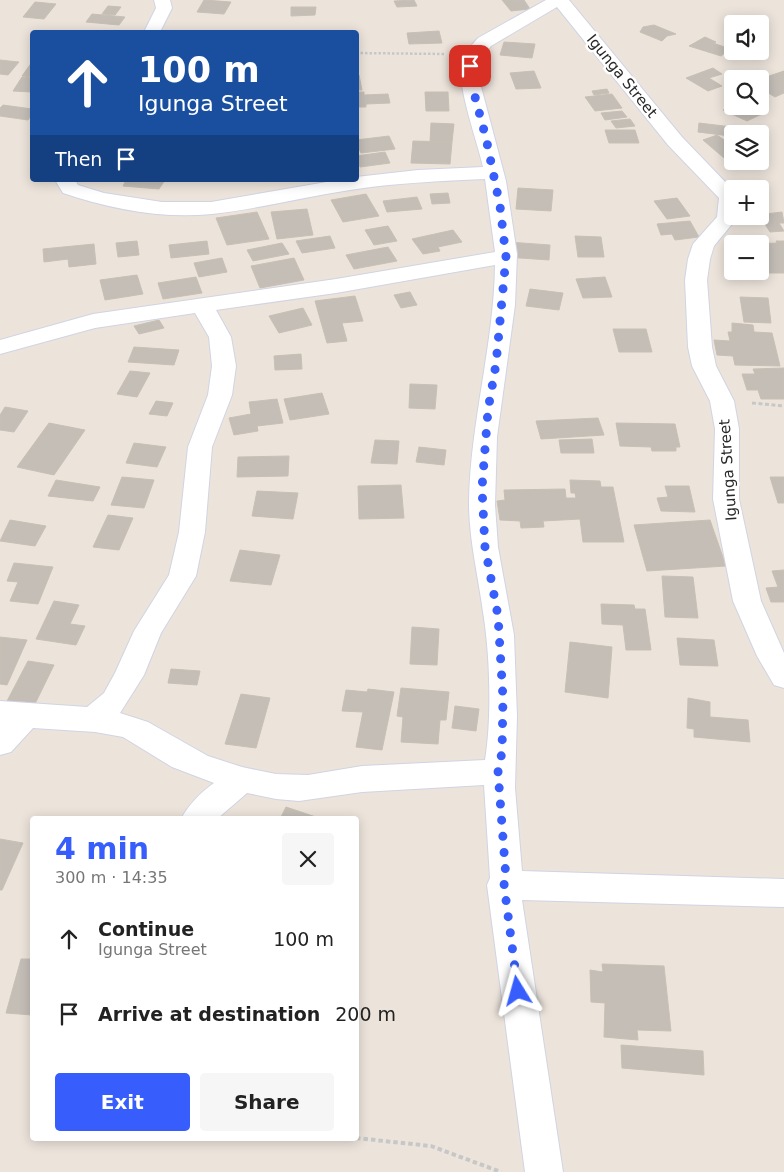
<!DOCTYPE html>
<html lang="en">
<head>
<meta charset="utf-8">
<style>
	body { margin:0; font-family:"DejaVu Sans",sans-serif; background:#f6f6f6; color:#222; height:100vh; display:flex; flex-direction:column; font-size:19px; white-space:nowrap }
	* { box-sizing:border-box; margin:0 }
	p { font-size:16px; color:#767676 }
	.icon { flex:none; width:28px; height:28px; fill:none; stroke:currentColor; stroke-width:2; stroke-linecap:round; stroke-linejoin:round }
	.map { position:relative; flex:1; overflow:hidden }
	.drawer { position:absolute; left:30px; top:816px; width:329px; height:325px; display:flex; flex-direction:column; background:#fff; border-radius:5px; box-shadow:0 2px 12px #0003 }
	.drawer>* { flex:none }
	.top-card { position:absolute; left:30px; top:30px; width:329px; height:152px; border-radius:5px; box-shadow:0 2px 12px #0003; background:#1a4fa0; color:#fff; overflow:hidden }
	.fabs { position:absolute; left:724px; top:15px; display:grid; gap:10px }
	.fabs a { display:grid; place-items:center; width:45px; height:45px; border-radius:5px; background:#fff; box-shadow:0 2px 12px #0003; font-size:25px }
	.pin { position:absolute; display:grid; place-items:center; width:42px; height:42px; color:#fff; margin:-21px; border-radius:10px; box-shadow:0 2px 8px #0006 }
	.me { position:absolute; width:55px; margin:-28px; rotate:352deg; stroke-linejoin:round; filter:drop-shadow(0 0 4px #0008) }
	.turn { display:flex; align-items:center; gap:18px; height:105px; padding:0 25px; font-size:22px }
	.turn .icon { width:65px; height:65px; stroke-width:2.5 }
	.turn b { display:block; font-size:35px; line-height:42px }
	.then { display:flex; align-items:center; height:48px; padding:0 25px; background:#0003; gap:10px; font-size:19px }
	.round { display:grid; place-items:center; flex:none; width:52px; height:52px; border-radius:5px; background:#f6f6f6 }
	.head { display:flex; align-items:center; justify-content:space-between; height:85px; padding:0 25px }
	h1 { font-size:30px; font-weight:600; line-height:38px; color:#375efc }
	.cta { display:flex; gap:10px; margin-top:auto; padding:10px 25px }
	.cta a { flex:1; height:58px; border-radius:5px; background:#375efc; color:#fff; font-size:20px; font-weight:600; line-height:58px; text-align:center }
	.cta a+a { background:#f6f6f6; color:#222 }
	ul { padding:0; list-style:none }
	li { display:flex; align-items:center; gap:15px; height:75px; padding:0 25px }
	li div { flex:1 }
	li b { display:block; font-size:19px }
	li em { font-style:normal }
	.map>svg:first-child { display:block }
</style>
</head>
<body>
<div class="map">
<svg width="784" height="1172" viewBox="0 0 784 1172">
	<rect width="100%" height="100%" fill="#ece4db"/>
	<path fill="#c4beb7" stroke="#c7c0b4" d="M204,0h1l26,2 -7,12 -27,-2z
		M414,0l3,6 -20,1 -3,-6z
		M502,0h22l6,9 -19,2z
		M35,2l21,2 -12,15 -21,-2z
		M108,6l13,1 -6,8 -13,-1z
		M291,7h25l-1,8 -24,1z
		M92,14l33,3 -6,8 -33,-3z
		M654,25l22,9 -9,2 -5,5 -22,-9 3,-5z
		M439,31l3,12 -33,1 -2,-11z
		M705,37l11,5 -3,1 17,6 -9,7 -32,-10z
		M504,42l31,2 -3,14 -32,-3z
		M0,60l19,2 -11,13 -8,-1z
		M32,62v15l-10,-1z
		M713,68l9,6 -13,4 13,8 -14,5 -22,-13z
		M534,71l7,17 -25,1 -6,-16z
		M784,71v22l-9,4 -15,-9v-9z
		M356,75h3l3,15h-6z
		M22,77l10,1 -1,14 -18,-1z
		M607,89l2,4 -15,2 -2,-4z
		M356,92h8v3l24,-1 2,9 -24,1v3h-10z
		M425,92h23l1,19h-23z
		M612,94l10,14 -27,3 -10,-14z
		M3,105l29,4v5l-4,6 -28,-4v-8z
		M732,106h25l11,5 -21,10 -24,-11z
		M622,111l5,6 -22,3 -4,-7z
		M630,119l5,7 -19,2 -5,-7z
		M431,123l23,1 -2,18h-22z
		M699,123l33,4 -2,9 -32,-4z
		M605,130h30l4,13h-30z
		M717,135l10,7 5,-2v15l-8,3 -21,-18z
		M389,136l6,13 -34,4 -5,-10v-3z
		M413,141l39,1 -2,22 -39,-1z
		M385,152l5,11 -30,4 -4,-11z
		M126,180h39l-6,9 -36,-3z
		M761,183l7,12 -8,1v-7h-19l-3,-4z
		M518,188l35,2 -2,21 -35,-2z
		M448,193l2,10 -18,1 -2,-10z
		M366,194l13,22 -36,6 -12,-22z
		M417,197l5,12 -35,3 -4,-11z
		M677,198l13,18 -23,3 -13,-18z
		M307,209l6,26 -36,4 -6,-27z
		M257,212l12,27 -42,6 -11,-27z
		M782,212l2,11h-5l5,8 -14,1 -9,-14h8l-3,-4z
		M690,221l9,16 -24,3 -3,-6 -11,1 -4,-11z
		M388,226l9,15 -23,4 -9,-15z
		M453,230l9,12 -24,5 2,4 -17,3 -11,-15z
		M330,236l5,12 -33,5 -6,-12z
		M575,236l26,1 3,20h-26z
		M137,241l2,14 -21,2 -2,-14z
		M207,241l2,13 -38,4 -2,-13z
		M776,241h8v32h-15l-5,-17h-4v-12h-14l31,-1z
		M508,242l42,3 -1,15 -43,-3z
		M282,243l7,11 -36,7 -6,-11z
		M94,244l2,20 -27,3 -1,-8 -24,3 -1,-13z
		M388,247l9,14 -43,8 -8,-14z
		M222,258l5,14 -28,5 -5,-14z
		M294,258l10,22 -44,8 -9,-22z
		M137,275l6,19 -38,6 -5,-20z
		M196,277l6,16 -39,6 -5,-16z
		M605,277l7,20 -29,1 -7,-19z
		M530,289l33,4 -4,17 -33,-4z
		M410,292l7,13 -16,3 -7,-13z
		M355,296l8,25 -21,2 5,18 -20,2 -12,-42z
		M740,297l28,1 3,25 -27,-1z
		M303,308l9,17 -33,8 -10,-17z
		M159,320l5,8 -25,6 -5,-8z
		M732,323l21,2 1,7 18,1 8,33 -45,-1 -2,-9 -16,-1 -3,-15 16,1 -2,-9h4z
		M613,329h33l6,23h-33z
		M134,347l45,3 -5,15 -46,-3z
		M301,354l1,15 -27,1 -1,-14z
		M784,368v31h-23l-3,-9h-11l-5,-16h13l-2,-5z
		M130,371l20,2 -13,24 -20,-3z
		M410,384l27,1 -2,24 -26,-1z
		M322,393l7,21 -39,6 -6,-21z
		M277,399l6,24 -26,3 1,5 -24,4 -5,-17 22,-4 -2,-12z
		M156,401l17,2 -6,13 -18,-2z
		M5,407l23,4 -14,21 -14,-2v-15z
		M598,418l6,17 -63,4 -5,-18z
		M49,423l36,7 -31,45 -37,-8z
		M616,423l59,1 5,23h-4v4h-24l-1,-4 -31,-1z
		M592,439l2,14h-33l-2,-13z
		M375,440l24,1 -2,23 -26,-1z
		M134,443l32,4 -9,20 -31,-4z
		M419,447l27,3 -2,15 -28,-3z
		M289,456l-1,20 -51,1 1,-20z
		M122,477l32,3 -10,28 -33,-3z
		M770,477h14v26h-6z
		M56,480l44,7 -7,14 -45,-5z
		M570,480l30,1 1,6h12l11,55h-41l-3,-23 -37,2 1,6 -23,1 -1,-7 -20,-1 -3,-19 8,-1 -1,-10 61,-1 1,9h10l-1,-5h-4z
		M401,485l3,33 -45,1 -1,-33z
		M665,486h24l6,26 -34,-1 -4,-13 11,-1z
		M257,491l41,2 -5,26 -41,-3z
		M108,515l25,3 -14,32 -26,-3z
		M10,520l36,6 -11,20 -35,-5z
		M710,520l16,46 -79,5 -13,-46z
		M240,550l40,5 -9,30 -41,-4z
		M14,563l39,4 -15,37 -28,-3 8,-19 -11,-1z
		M784,570v32h-13l-5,-14 12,-1 -6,-16z
		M662,576l31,1 5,41 -33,-1z
		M54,601l25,4 -9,19 15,2 -9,19 -40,-6z
		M601,604l33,1 1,4h10l6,41h-25l-3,-25 -21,-1z
		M412,627l27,2 -2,36 -27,-1z
		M0,637l27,3 -20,45 -7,-1z
		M677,638l37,2 4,26 -38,-1z
		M570,642l42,5 -4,51 -43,-6z
		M28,661l26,4 -21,43 -27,-5z
		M171,669l29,2 -3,14 -29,-2z
		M401,688l48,4 -3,28h-6l-2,24 -37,-2 2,-25 -6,-1z
		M368,689l26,3 -12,58 -26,-3 7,-35 -21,-1 4,-21 21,2z
		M241,694l29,4 -14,50 -31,-4z
		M688,698l22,4v15l38,3 2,22 -56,-5v-8l-7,-1z
		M455,706l24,3 -3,22 -24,-3z
		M286,807l36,12h-42z
		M0,839l23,4 -21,47h-2z
		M21,959h11v56l-26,-2z
		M602,964l62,2 7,65 -34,-1 1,10 -34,-3 1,-34 -14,-1 -1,-32 13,2z
		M621,1045l82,6 1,24 -82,-7z"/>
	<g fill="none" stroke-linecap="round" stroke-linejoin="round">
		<g stroke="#d0d4e3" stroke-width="2">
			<path id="minor" d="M154,0h16l2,8 -12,24h-16l12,-24z
				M546,0h23l113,137 50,52v27l5,2 -23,28 -4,13 -3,21 5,67 4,19 18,35 5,28v70l22,102 23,52v35l-10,-3 -17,-29 -24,-55 -20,-102 2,-70 -5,-28 -18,-35 -4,-19 -3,-67 3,-21 5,-15 24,-27 2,-19 -51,-53 -111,-138 -66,39 -11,15 -1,18 27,102 11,73 -2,51 -18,132 -2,68 3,42 16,88 3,81 -2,72 7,83 262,8v28l-262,-7 41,272h-38l-38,-287 3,-7 -6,-93 -122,7 -63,9 -23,-2 -29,-6 -30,26h-36c8,-15 19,-26 33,-36l-42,-16 -49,-30 -28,-5 -62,-4 -22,24 -11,3v-54l87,6 17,-14 11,-20 19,-42 35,-56 10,-43 9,-85 20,-52 4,-29 -3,-29 -14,-24 -100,15 -95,26v-14l93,-26 243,-35 159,-27 -10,-73c-45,2 -90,4 -135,11 -46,7 -92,19 -138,24 -50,5 -102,-5 -149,-21l-8,-13h20l3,5 26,8 58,9h49l127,-22h18v-3l62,-7 65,-3c-5,-24 -28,-85 -21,-107 4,-9 10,-15 16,-22zM495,265c-1,80 -25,158 -26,238 0,37 9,72 14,109 7,42 9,106 2,148l-123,6 -54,9 -32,-1 -34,-7 -34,-11 -60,-34 -28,-9 24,-38 17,-42 35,-57 9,-44 7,-85 20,-52 4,-29 -5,-29 -15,-27 120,-17z"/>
		</g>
		<path stroke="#c7c7c7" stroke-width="2.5" stroke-dasharray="2.5 2" stroke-linecap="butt" d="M356,53l90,1"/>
		<path stroke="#c7c7c7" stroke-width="3" stroke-dasharray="4 2.5" stroke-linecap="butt" d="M752,403l32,3"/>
		<path stroke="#c7c7c7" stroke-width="4" stroke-dasharray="4.5 3" stroke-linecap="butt" d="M356,1138l75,8 70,26"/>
		<use href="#minor" fill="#fff" fill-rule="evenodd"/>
	</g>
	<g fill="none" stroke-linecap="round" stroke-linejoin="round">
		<path stroke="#375efc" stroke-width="9" stroke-dasharray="0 16.2" d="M470,66v12l16,60 14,68 6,51 -10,107 -8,46 -6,78 3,59 13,69 5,82 -1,54 -4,20 8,106 -2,7 14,106"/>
	</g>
	<g text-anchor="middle" stroke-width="5" stroke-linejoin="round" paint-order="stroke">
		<g font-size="15" fill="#292929" stroke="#fff">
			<text transform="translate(622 76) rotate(51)" y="5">Igunga Street</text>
			<text transform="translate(728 470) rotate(-94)" y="5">Igunga Street</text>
		</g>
	</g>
</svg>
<div class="fabs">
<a><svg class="icon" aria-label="sound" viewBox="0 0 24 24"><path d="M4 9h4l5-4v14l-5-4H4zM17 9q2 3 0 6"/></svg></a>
<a><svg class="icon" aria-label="search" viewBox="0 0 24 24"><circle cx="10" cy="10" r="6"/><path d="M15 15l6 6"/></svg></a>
<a><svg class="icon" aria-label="layers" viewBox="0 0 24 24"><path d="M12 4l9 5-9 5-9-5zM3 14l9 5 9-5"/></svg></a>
<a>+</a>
<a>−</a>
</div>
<div class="pin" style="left:470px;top:66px;background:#d93025"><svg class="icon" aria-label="arrive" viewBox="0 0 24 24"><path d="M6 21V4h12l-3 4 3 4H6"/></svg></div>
<svg class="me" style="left:518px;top:991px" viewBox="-20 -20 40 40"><path d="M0-17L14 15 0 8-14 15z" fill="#375efc" stroke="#fff" stroke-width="4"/></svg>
<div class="top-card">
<div class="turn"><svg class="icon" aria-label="ahead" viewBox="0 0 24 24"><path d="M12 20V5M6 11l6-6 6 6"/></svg><div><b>100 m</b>Igunga Street</div></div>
<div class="then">Then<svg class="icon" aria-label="arrive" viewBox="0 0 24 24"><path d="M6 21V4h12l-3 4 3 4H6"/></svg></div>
</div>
<section class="drawer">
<div class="head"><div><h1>4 min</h1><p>300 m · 14:35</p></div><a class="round"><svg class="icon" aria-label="close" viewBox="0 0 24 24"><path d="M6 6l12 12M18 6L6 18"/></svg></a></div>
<ul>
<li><svg class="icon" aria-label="ahead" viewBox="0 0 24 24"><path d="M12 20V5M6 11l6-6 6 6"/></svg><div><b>Continue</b><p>Igunga Street</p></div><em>100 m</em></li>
<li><svg class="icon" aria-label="arrive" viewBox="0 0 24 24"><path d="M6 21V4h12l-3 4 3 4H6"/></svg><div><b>Arrive at destination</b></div><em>200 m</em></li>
</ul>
<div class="cta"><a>Exit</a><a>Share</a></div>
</section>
</div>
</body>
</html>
